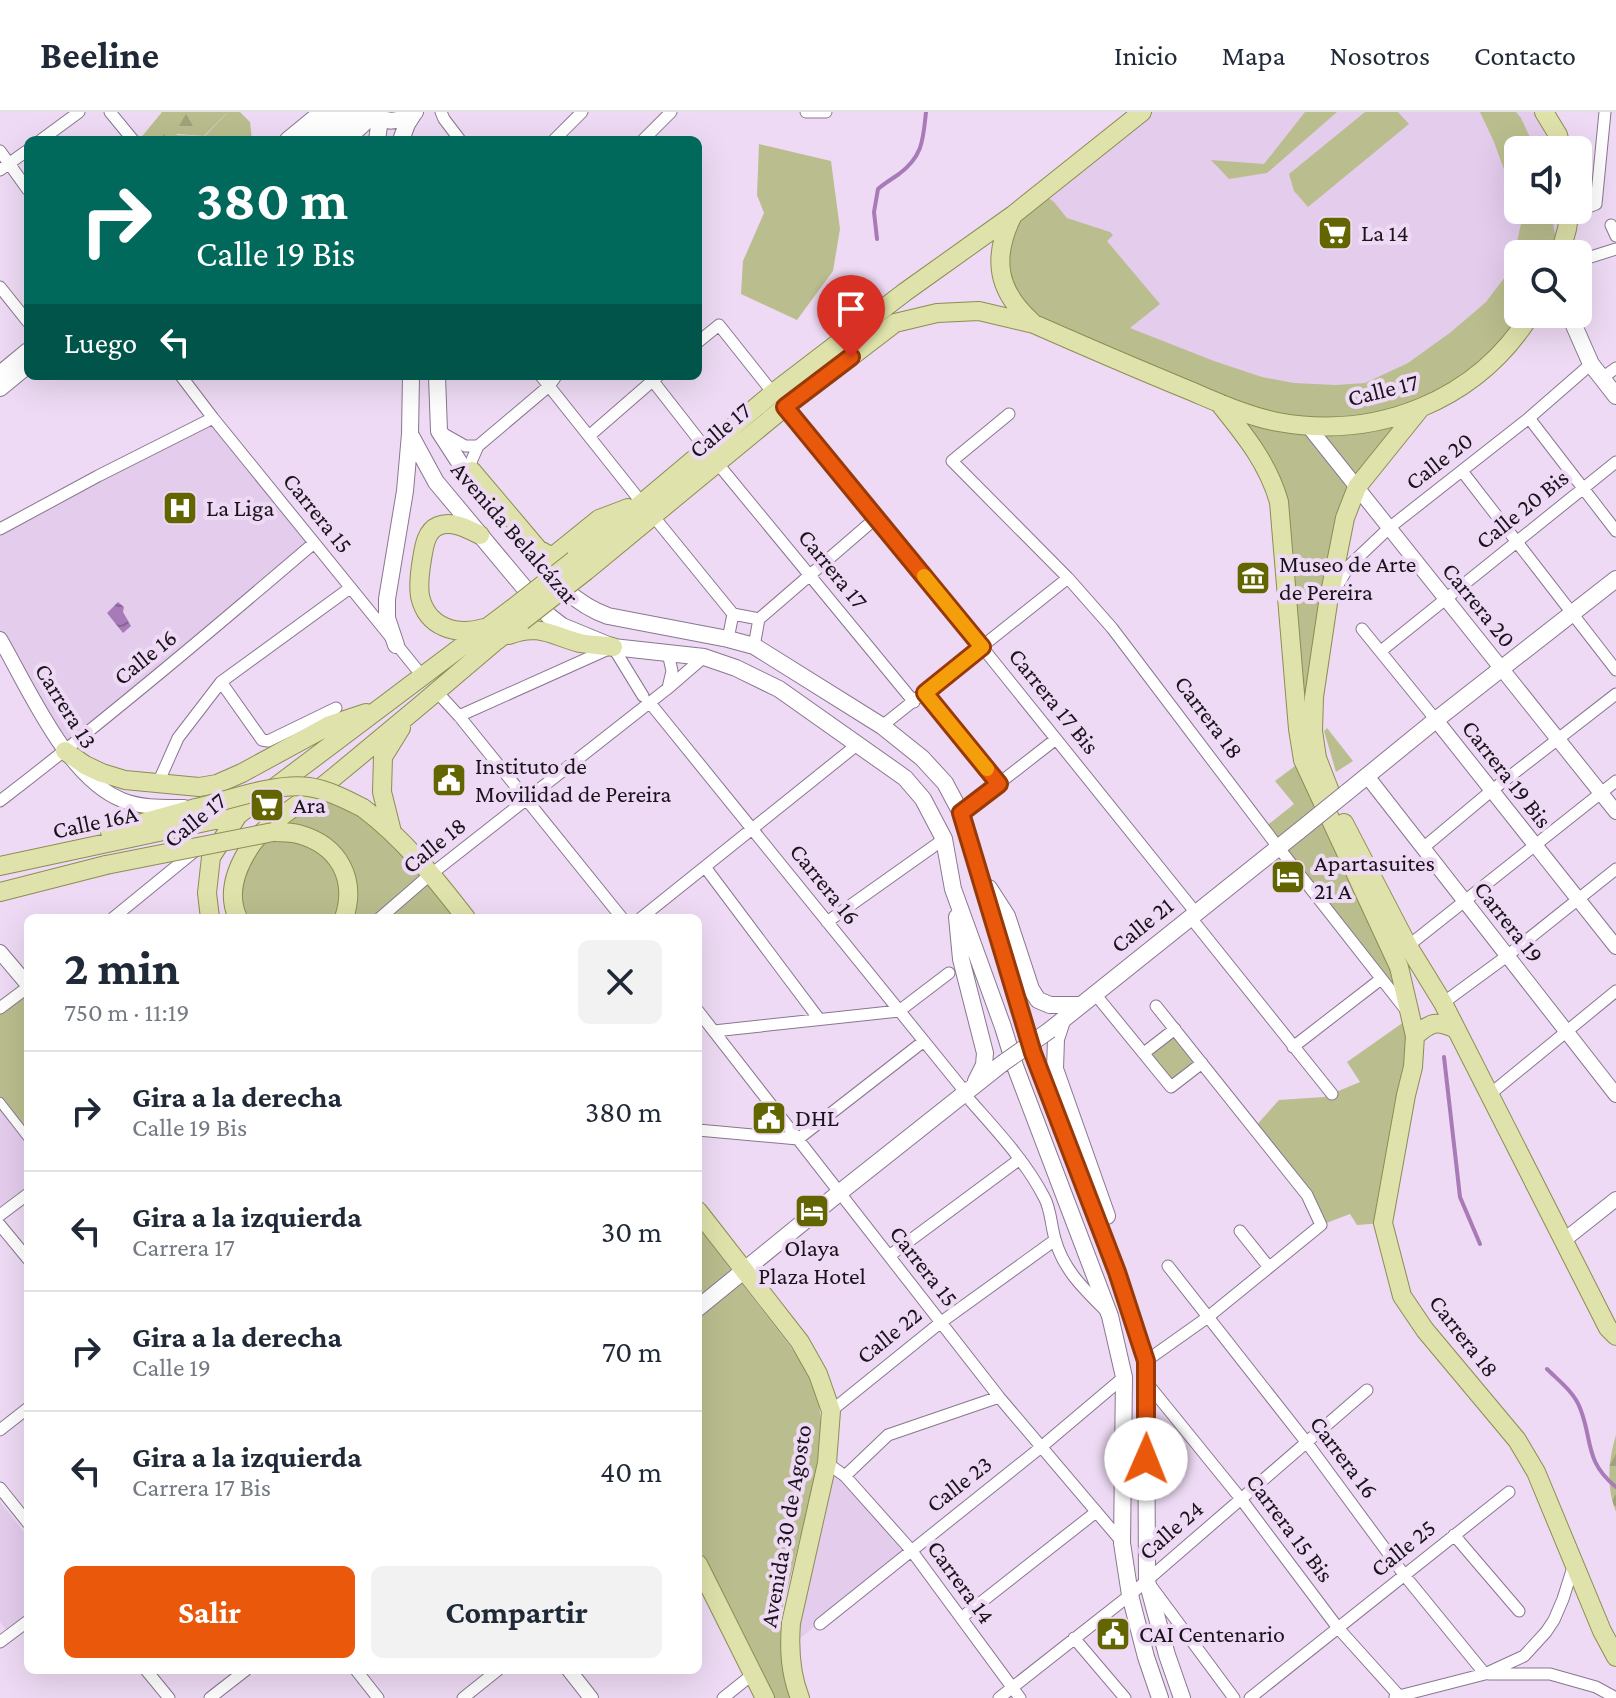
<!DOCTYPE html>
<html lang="es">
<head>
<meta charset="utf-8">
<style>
	body { margin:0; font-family:"Crimson Pro",serif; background:#f2f2f3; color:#1f2937; height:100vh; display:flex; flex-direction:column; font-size:30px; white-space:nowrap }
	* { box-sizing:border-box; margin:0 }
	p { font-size:26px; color:#747a83 }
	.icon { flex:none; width:44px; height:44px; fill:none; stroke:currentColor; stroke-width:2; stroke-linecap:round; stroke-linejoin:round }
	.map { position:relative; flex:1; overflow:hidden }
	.details { position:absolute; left:24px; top:802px; width:678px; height:760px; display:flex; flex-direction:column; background:#fff; border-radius:12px; box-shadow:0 8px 32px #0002 }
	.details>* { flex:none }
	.banner { position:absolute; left:24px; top:24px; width:678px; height:244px; border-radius:12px; box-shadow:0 8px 32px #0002; background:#00695c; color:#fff; overflow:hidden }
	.tools { position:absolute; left:1504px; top:24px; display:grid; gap:16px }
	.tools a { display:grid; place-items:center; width:88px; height:88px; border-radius:12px; background:#fff; box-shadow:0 8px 32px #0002; font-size:40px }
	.pin { position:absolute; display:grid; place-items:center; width:68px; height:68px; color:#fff; margin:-82px -34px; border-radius:50% 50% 50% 0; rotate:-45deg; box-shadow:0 0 8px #0007 }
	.pin .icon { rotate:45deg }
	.me { position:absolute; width:88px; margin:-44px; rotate:1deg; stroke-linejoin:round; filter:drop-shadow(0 0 6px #0008) }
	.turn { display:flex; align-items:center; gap:28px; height:168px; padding:0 40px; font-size:36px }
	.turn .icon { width:104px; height:104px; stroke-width:2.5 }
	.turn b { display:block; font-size:56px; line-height:68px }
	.then { display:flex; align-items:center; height:76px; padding:0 40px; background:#0003; gap:16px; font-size:30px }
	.round { display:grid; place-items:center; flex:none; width:84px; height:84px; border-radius:12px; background:#f2f2f3 }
	.summary { display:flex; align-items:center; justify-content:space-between; height:136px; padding:0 40px }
	h1 { font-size:48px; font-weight:700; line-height:60px }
	.cta { display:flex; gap:16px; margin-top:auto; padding:16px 40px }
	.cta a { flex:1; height:92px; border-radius:12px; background:#ea580c; color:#fff; font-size:32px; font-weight:700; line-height:92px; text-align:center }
	.cta a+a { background:#f2f2f3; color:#1f2937 }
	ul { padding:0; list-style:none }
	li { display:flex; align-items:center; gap:24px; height:120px; padding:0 40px; border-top:2px solid #e0e1e3 }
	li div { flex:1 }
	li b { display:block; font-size:30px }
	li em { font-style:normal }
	header { display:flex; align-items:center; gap:48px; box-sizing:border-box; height:112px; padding:0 40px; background:#fff; border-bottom:2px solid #e0e1e3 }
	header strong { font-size:38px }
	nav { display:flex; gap:44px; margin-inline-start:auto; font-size:28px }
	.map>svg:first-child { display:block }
</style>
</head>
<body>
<header>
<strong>Beeline</strong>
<nav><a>Inicio</a><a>Mapa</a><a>Nosotros</a><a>Contacto</a></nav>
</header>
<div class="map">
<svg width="1616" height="1586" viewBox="0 0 1616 1586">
	<defs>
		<pattern id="forest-firs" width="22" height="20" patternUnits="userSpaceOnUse" patternTransform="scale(2)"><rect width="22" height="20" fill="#babe8e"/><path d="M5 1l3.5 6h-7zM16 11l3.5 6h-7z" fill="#9fa27a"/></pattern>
		<pattern id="water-waves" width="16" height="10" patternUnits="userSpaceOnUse" patternTransform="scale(2)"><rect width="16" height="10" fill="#a87ab7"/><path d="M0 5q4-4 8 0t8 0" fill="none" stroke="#886394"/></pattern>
	</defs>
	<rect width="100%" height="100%" fill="#eedaf4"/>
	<path fill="#e4cced" d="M1142,0h402l18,38h-44v60h52l-10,44h-42v60l-99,96 -296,-47 -83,-171z
		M213,306l101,125 -249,208 -65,-112v-110z
		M0,990l28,36v56l-28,21z
		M827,1351l84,87 -122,97z
		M0,1390l28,35v79l-20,16 -8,-10z"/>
	<path fill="#babe8e" d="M228,0h12l10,10 2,18h-78l2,-5 29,1z
		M1305,0h32l-70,61 -38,6 -18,-19 53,4z
		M1365,0h33l11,12 -101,83 -14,-16 -5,-17z
		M1480,0h36l5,6 15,32h-18v58l-24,-66z
		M759,32l72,17 9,68 -7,42 -36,49 -56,-26 2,-33 21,-48 -7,-18z
		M1040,80l14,10 13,16 43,14 3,3 -6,6 53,63 -30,24 84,33 48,16 32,6 42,2 29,-2 43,-20 43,-31 35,-30 25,-33 11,-50 -3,-9h32l7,44h-40v60h13l-30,38 -82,58 -62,77 -43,209 -11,9 -24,-203 -60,-99 -185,-79 -26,-31 -4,-59z
		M1327,616l26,33 -17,11 -12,-41z
		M1303,648l109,257 -29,206 -26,2 -7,-11 -29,11 -67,-97 25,-28 45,-3 36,-15 -13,-20 64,-45 -147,-189 30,-24 -19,-23z
		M318,678l45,18 62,71 30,39h-58l-7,-8 -10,8h-154l-1,-9 7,-15 8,-29z
		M28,875v151l-28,-36v-94z
		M1175,917l27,34 -31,24 -27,-33z
		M698,1115l105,136 12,25 4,16 2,19 -3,43 -37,149c-2,29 3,55 12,83h-19l-76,-151z"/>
	<path fill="url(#forest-firs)" d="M162,0h66l-24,24 -27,-2 -3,6h-35z
		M1616,1323v77c-10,-25 -8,-51 0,-77z"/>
	<path fill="url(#water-waves)" d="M118,490l6,5 -1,5 8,14 -8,7 -16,-20z"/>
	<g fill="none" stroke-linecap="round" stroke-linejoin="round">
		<path stroke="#a87ab7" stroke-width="4" d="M877,127l-3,-27 4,-23c7,-6 14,-10 21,-15 24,-18 24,-34 27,-62
			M1444,945l16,140 20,47
			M1547,1257c12,12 27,23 33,39 13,32 4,53 36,79"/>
		<g stroke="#89778f" stroke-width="10">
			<path id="pedestrian" d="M0,990l28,36"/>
		</g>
		<g stroke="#89778f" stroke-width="13">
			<path id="minor" d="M110,0l23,28
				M441,0l3,7 16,21
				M806,0h20
				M41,28l38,-28
				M554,28l28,-28
				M643,28l28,-28
				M0,39l28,39
				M0,58l28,-20
				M1570,102l26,-10 9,-92
				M1611,113l5,11
				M1578,149l38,-12
				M0,175l28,35
				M698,230l21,-17 54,68
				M181,264l32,42 210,259
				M541,264l101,127
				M649,264l57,73
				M1602,266l14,-10
				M785,295l197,240 214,266
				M1009,302l-57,47 116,117 44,50 166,219 128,163
				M1529,306l87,113
				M442,321l23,13h13
				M589,324l69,-60
				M718,352l196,238
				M1462,359l154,199
				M473,362l-2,-12 7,-16 71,-60 7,-10
				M654,405l79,97
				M0,417l98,-53 115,-58
				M1335,478l14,-24 40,-38 140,-110 62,-54
				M733,502l26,5
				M1362,517l74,91
				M728,527l5,-25
				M754,534l5,-27 117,-101
				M1381,539l235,-189
				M221,570l41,58 6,1 68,-33
				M668,576l4,-17 -4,-18
				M437,580l22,24 163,202
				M925,581l74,91
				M650,591l316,390
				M459,604l154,-69 30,49
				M882,614l186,-148
				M158,671l20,-45 43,-56 129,-94
				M0,689c108,-83 211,-170 314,-258
				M961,701l95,-74
				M1423,736l68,-57 125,-97
				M705,755l114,152
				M113,806l82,-67
				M380,806l45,-39 242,-190 37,-32
				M641,806l217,-174
				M1191,806l141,176
				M827,810l117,-83
				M1408,834l208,-165
				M1095,882l76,93 31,-24
				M1443,891l64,-47 109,-87
				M0,896l28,-21
				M698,899l301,386 123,145
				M714,919l185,-20 50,-38
				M1293,935l88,-68
				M1144,941l31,-24
				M1489,983l127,-104
				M961,985l7,1c27,31 57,62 76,99 7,12 7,29 11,42 8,30 28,49 49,70
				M698,1018l100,9 126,-98
				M0,1103l28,-21
				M0,1113l28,34
				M1240,1119l28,35
				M889,1144l131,-97
				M1168,1154l139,177 98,133 80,98
				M1146,1249l62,-44 113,-92 -14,-30 -151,-189
				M1147,1271l94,116 97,129 63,70
				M831,1299l109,-88 115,-83
				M0,1318l28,-22
				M827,1351l18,13 66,74 109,148
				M845,1364l43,-41 111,-38
				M0,1376l28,35
				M1454,1423l65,76
				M1151,1474l83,112
				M961,1506l135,-106
				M820,1512l220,-176 84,-71
				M1074,1526l51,60
				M0,1530l28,-21
				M146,1558l23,28
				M356,1558l22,28
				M1489,1562h61l46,13 20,11
				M1395,1585l90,-23 39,-18 22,-24 8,-12 9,-21 11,-35
				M210,1586l36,-28
				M463,1586l35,-28
				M723,1586l30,-24
				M999,1586l131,-103 237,-205
				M1250,1586l259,-206"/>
		</g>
		<g stroke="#89778f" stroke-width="16">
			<path id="tertiary" d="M1308,314l308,386
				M0,527c29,50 67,139 122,161 20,8 41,7 62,7
				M1436,608l180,227
				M1367,664l249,319
				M0,840l28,33
				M1563,1129l53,-42
				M569,1558l22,28"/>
		</g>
		<g stroke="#89778f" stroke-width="18">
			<path id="secondary" d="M369,0c18,12 28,11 46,0
				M288,28l34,-28
				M305,28l36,-28
				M323,28l37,-28
				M346,28l27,-25
				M377,28l3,-21
				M401,28l6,-16 7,-11
				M1569,202l22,50 25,32
				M0,262l28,-23
				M437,264l2,55 35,54
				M0,276l28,-23
				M410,322l26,48 101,121 12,13 13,10 51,21 91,10 32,11 43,21 126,89 18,21 21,40 9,50 50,138 12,39 95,250 14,61 -2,166 8,52 16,62 14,41
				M523,431c26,30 46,59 85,73l120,23 26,7 128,80 40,32 23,25 16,30 72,240 84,219 29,89 1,220 20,74 15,43
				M396,533l-9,-27v-19l18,-108 5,-57 1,-58
				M1346,681l86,-70 184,-144
				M989,776l18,28 24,73 7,11 12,5h31
				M957,805l4,42 24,94 -1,12 -8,16
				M1062,909l-6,18 -1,30 52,147
				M1050,918l249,-199
				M698,1196l141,-115 164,-130"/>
		</g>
		<g stroke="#8c8d53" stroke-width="20">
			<path id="primary" d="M1544,0l14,23 4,15
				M1012,105c-20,41 -15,74 20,105
				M1560,142l7,-25 3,-19
				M1219,291c25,31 49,60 60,99l19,227 5,31 96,207 16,69 -2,31 -7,28 -23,128 19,73 23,34 92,110 19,32 66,159 14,26
				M472,359l66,78 14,8 47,-38 29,-11
				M480,423c-12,-6 -28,-15 -42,-9 -12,5 -14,21 -16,33 -2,12 -4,25 -2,37 7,32 37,40 64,32
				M574,448l199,-167 132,-101 108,-77 129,-103
				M586,459l199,-164 110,-84 42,-10 42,-2 55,13c50,22 101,44 152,65 29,12 60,27 92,33 99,18 199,-21 253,-108
				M509,523c30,-12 44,1 71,8 11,2 22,2 33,4
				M65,639l20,14 17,8 23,7 74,7 18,-3 25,-11 88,-48 36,-12
				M1329,677l-12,-31 -4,-27 1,-34 14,-94 17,-85 12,-31 62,-77
				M363,696c40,30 72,70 103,110
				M1344,711l64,123 35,57 165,325 8,8
				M110,720l86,-24
				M273,720c8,0 17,0 25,2 41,11 59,45 46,84
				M392,720l-10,-40 1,-35 18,-29
				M0,754l238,-51
				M0,780l106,-27
				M210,806l-3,-25 4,-36 27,-42 275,-207
				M238,806c-12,-25 -1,-52 14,-74 17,-23 53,-43 76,-62 56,-46 112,-93 168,-141l26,-20
				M1415,924c16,-14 21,-16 41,-7
				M698,1099l102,131 18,32 13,37 -4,52 -36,160c-2,26 -1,50 9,75
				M698,1452l67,134"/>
		</g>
		<use href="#pedestrian" stroke="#fff" stroke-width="8"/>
		<use href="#minor" stroke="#fff" stroke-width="11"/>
		<use href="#tertiary" stroke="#fff" stroke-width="14"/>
		<use href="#secondary" stroke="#fff" stroke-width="16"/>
		<use href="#primary" stroke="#dfe2aa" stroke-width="18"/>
		<g stroke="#89778f" stroke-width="18" stroke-linecap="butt">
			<path id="secondary-bridge" d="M1299,719l47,-38
				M1003,951l47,-33"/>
		</g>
		<g stroke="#8c8d53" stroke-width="20" stroke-linecap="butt">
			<path id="primary-bridge" d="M513,496l61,-48
				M522,509l64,-50
				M196,696c33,-8 81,-26 113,-21 19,3 37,12 54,21
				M106,753l167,-33"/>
		</g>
		<use href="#secondary-bridge" stroke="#fff" stroke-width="16"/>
		<use href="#primary-bridge" stroke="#dfe2aa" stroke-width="18"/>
	</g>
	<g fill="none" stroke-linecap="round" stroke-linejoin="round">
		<g stroke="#983908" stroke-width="20">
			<path id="route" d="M851,245l-66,50 197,240 -57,46 74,91 -38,29 72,240 84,219 29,89v98"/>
		</g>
		<use href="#route" stroke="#ea580c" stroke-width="14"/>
		<path stroke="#f59e0b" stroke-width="14" d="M924,464l58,71 -57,46 62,76"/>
	</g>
	<defs>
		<g id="supermarket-square" transform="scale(1.8)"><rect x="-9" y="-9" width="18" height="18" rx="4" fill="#636500" stroke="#eedaf4"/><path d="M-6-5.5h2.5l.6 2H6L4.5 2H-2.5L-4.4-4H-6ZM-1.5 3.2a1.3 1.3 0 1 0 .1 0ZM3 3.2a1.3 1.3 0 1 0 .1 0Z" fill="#fff"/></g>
		<g id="hospital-square" transform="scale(1.8)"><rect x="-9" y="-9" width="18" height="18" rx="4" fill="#636500" stroke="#eedaf4"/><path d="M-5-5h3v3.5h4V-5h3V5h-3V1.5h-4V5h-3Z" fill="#fff"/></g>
		<g id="museum-square" transform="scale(1.8)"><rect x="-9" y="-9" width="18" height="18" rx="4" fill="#636500" stroke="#eedaf4"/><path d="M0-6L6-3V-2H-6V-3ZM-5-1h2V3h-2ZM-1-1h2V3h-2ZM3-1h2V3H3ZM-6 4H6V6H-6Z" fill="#fff"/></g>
		<g id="civic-square" transform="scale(1.8)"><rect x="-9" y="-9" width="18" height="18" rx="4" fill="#636500" stroke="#eedaf4"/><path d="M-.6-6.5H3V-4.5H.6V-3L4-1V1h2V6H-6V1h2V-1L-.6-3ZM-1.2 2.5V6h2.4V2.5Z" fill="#fff"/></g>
		<g id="hotel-square" transform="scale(1.8)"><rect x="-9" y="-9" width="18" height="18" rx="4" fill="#636500" stroke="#eedaf4"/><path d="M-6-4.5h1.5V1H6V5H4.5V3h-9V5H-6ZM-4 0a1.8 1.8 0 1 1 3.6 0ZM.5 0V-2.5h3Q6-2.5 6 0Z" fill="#fff"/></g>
	</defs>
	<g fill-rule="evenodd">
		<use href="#supermarket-square" x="1335" y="121"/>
		<use href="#hospital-square" x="180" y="396"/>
		<use href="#museum-square" x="1253" y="466"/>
		<use href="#civic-square" x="449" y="668"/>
		<use href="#supermarket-square" x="267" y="693"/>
		<use href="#hotel-square" x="1288" y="765"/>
		<use href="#civic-square" x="769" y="1006"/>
		<use href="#hotel-square" x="812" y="1099"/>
		<use href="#civic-square" x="1113" y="1522"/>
	</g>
	<g text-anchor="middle" stroke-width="8" stroke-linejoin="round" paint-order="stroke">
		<g font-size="24" fill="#1a131c" stroke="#eedaf4" text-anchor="start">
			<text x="1361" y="129">La 14</text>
			<text x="206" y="404">La Liga</text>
			<text x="1279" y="460">Museo de Arte<tspan x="1279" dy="28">de Pereira</tspan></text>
			<text x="475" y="662">Instituto de<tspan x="475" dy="28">Movilidad de Pereira</tspan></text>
			<text x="293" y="701">Ara</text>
			<text x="1314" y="759">Apartasuites<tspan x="1314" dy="28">21 A</tspan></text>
			<text x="795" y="1014">DHL</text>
			<text x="812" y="1144" text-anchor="middle">Olaya<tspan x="812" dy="28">Plaza Hotel</tspan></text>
			<text x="1139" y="1530">CAI Centenario</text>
		</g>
		<g font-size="24" fill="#1a131c" stroke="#eedaf4">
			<text transform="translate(1383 278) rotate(-14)" y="8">Calle 17</text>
			<text transform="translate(720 318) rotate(-40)" y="8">Calle 17</text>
			<text transform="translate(1439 349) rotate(-38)" y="8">Calle 20</text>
			<text transform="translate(1522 397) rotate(-39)" y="8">Calle 20 Bis</text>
			<text transform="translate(318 401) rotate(51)" y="8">Carrera 15</text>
			<text transform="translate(515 421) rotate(49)" y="8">Avenida Belalcázar</text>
			<text transform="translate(833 457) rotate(51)" y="8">Carrera 17</text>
			<text transform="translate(1479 493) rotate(51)" y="8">Carrera 20</text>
			<text transform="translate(145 545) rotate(-39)" y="8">Calle 16</text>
			<text transform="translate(1054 589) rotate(51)" y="8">Carrera 17 Bis</text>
			<text transform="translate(66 594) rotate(58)" y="8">Carrera 13</text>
			<text transform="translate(1209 605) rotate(53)" y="8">Carrera 18</text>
			<text transform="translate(1507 662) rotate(52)" y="8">Carrera 19 Bis</text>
			<text transform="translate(195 708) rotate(-39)" y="8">Calle 17</text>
			<text transform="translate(95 710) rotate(-12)" y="8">Calle 16A</text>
			<text transform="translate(434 733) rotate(-39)" y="8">Calle 18</text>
			<text transform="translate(825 772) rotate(51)" y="8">Carrera 16</text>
			<text transform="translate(1509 810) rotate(52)" y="8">Carrera 19</text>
			<text transform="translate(1142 813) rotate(-39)" y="8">Calle 21</text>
			<text transform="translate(924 1154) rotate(52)" y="8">Carrera 15</text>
			<text transform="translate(889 1223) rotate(-39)" y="8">Calle 22</text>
			<text transform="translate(1464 1224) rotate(52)" y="8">Carrera 18</text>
			<text transform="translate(1344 1345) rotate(53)" y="8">Carrera 16</text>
			<text transform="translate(959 1372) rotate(-38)" y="8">Calle 23</text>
			<text transform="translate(786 1414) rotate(-80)" y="8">Avenida 30 de Agosto</text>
			<text transform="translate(1290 1416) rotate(53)" y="8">Carrera 15 Bis</text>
			<text transform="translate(1171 1418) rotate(-41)" y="8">Calle 24</text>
			<text transform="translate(1403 1436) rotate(-39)" y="8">Calle 25</text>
			<text transform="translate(961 1470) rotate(54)" y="8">Carrera 14</text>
		</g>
	</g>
</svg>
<div class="tools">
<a><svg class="icon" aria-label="sound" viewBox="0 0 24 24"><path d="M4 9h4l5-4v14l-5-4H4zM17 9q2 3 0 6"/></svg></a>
<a><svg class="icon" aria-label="search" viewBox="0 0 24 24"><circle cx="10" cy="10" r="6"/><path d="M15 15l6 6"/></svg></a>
</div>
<div class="pin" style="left:851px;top:245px;background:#d93025"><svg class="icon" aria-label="arrive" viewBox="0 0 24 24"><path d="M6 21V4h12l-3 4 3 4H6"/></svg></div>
<svg class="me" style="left:1146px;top:1347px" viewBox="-20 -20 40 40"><circle r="19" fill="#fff"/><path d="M0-13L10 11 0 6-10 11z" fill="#ea580c"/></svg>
<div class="banner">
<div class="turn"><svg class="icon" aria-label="right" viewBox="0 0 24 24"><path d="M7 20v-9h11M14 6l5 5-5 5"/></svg><div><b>380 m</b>Calle 19 Bis</div></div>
<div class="then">Luego<svg class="icon" aria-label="left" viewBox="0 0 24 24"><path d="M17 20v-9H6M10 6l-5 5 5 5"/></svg></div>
</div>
<section class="details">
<div class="summary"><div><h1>2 min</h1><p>750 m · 11:19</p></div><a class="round"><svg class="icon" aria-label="close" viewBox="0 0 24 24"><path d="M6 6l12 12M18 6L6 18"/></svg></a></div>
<ul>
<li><svg class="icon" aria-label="right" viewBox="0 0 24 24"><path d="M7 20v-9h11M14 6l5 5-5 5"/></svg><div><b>Gira a la derecha</b><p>Calle 19 Bis</p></div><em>380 m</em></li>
<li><svg class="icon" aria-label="left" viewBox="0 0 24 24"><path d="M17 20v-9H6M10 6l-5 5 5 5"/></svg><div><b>Gira a la izquierda</b><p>Carrera 17</p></div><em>30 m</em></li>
<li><svg class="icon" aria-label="right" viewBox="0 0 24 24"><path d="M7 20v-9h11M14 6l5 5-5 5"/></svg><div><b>Gira a la derecha</b><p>Calle 19</p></div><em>70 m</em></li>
<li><svg class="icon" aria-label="left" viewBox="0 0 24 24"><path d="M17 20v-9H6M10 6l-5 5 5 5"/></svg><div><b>Gira a la izquierda</b><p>Carrera 17 Bis</p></div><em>40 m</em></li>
</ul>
<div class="cta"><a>Salir</a><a>Compartir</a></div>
</section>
</div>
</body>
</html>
